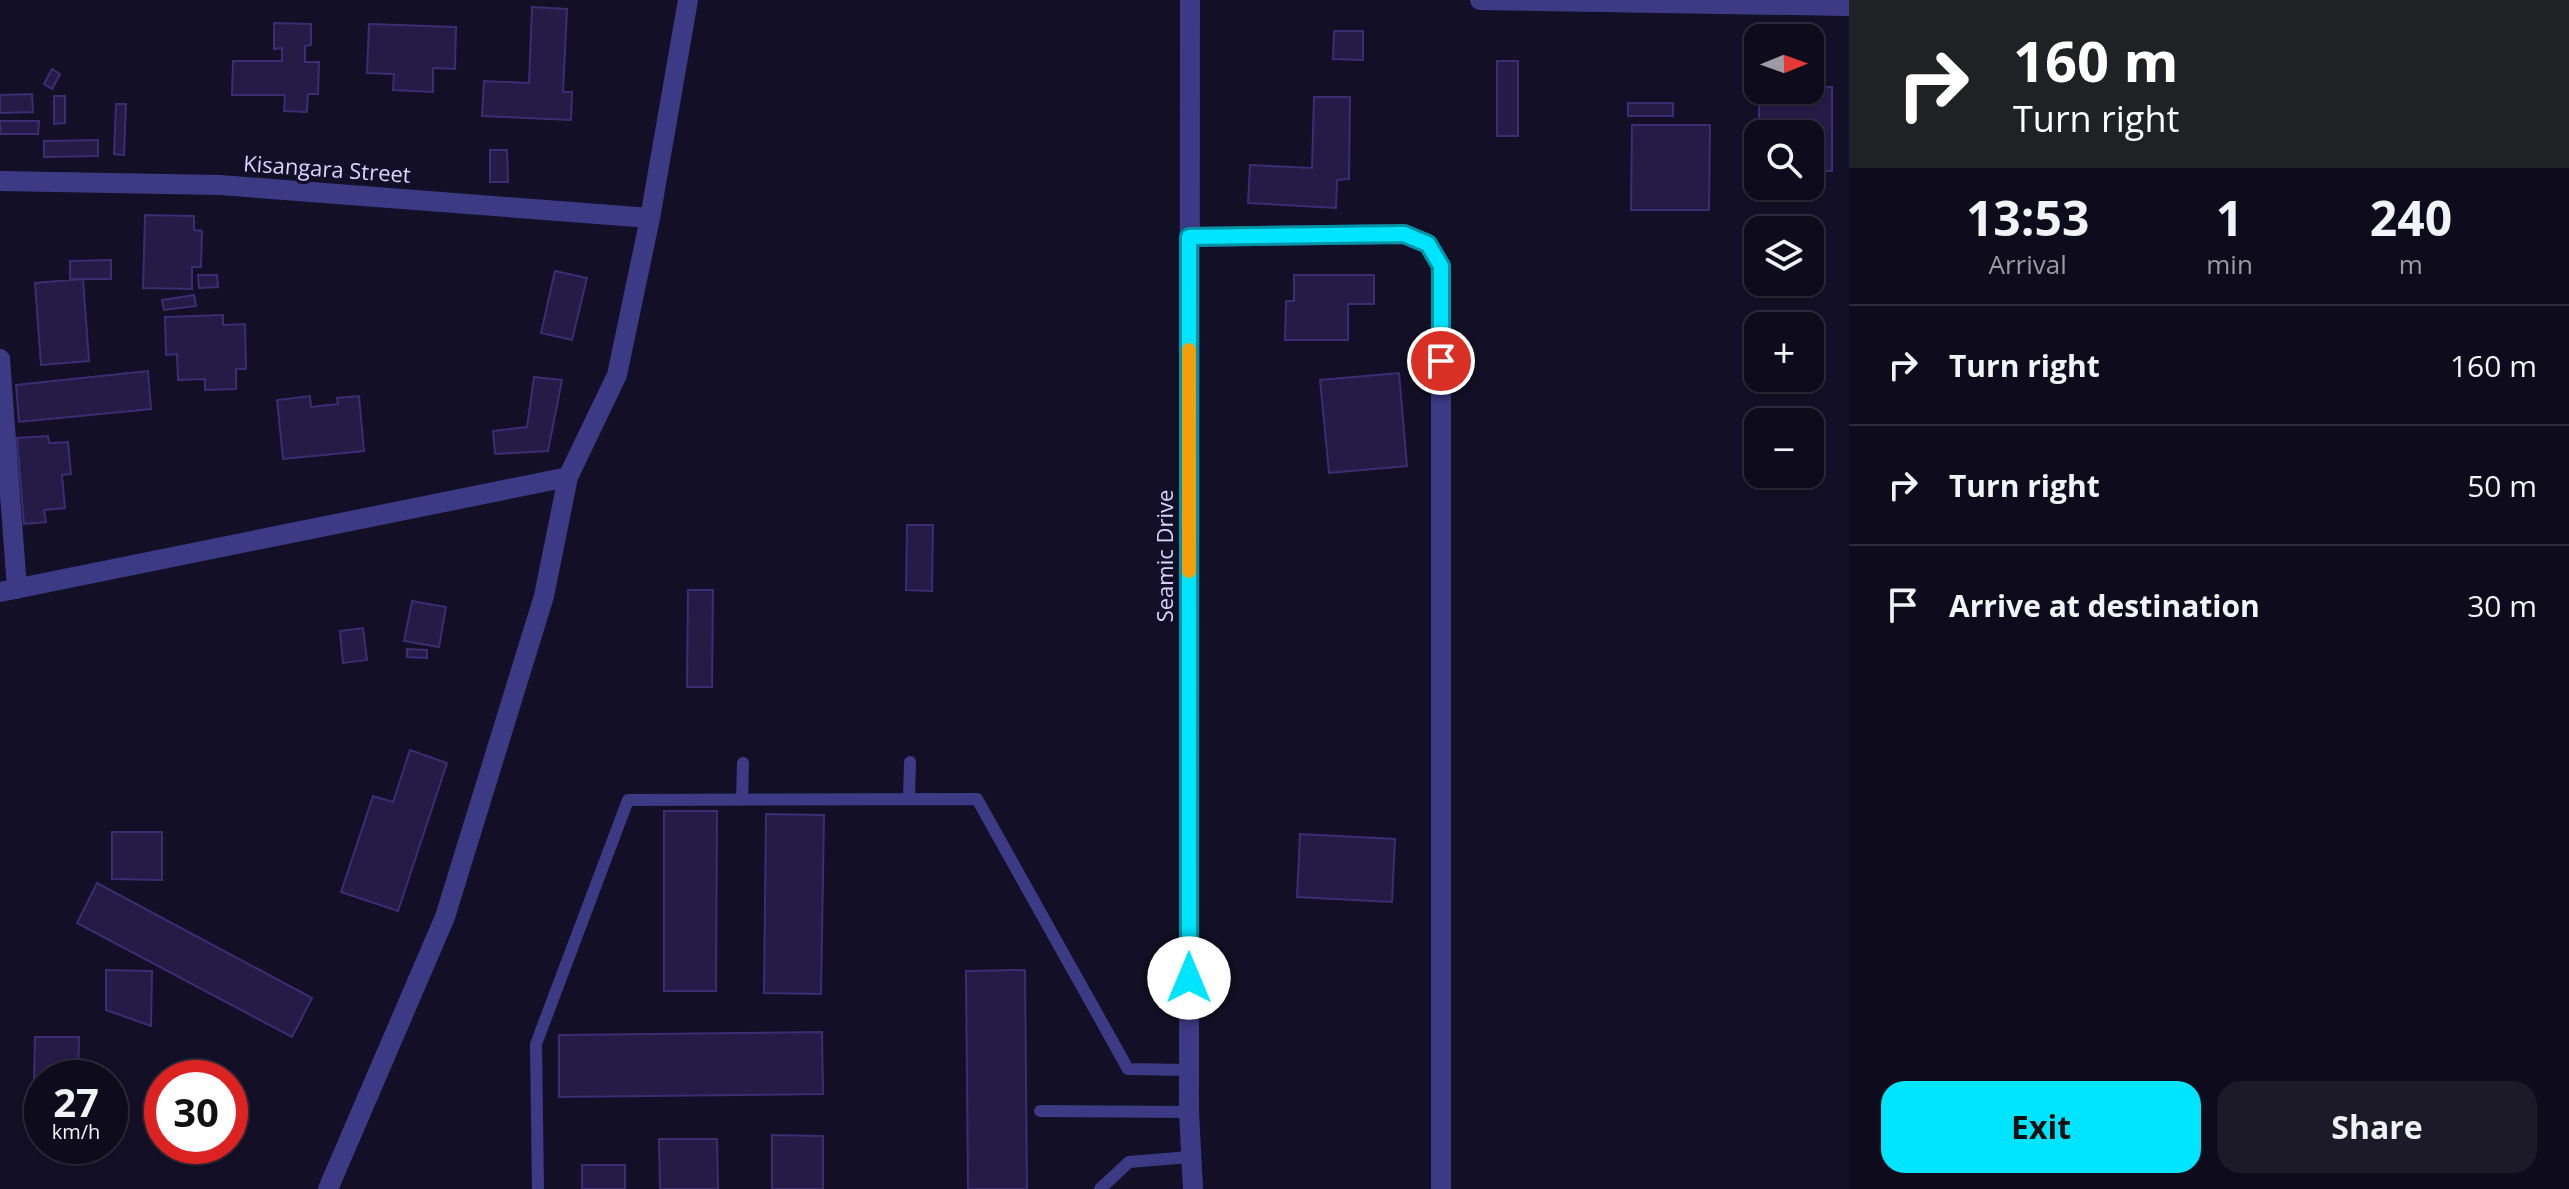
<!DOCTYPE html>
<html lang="en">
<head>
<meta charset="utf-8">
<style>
	body { margin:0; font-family:"Open Sans",sans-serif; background:#1c1929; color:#f1f3f6; height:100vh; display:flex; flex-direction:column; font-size:30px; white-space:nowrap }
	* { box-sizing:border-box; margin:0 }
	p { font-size:26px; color:#9b9ba3 }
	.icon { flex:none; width:44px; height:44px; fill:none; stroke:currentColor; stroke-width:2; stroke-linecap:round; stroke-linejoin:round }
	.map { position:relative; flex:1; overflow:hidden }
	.side { display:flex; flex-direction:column; background:#0e0b1c; width:720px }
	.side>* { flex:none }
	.guide { background:#202124; color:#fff; overflow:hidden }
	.needle { width:52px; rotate:89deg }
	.controls { position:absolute; left:1744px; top:24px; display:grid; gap:16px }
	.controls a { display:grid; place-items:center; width:80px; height:80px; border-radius:16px; background:#0e0b1c; box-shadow:0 2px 6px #0004,0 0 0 2px #2e2b3b; font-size:40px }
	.speed { position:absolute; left:24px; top:1060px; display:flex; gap:16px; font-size:40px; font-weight:700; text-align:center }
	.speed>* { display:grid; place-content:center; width:104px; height:104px; border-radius:50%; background:#0e0b1c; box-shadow:0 2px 6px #0004,0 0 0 2px #2e2b3b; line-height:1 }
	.speed small { font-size:20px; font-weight:400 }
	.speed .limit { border:12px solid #d22; background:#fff; color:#111 }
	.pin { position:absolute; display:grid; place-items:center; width:68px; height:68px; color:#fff; margin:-34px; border:4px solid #fff; border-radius:50%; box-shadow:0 2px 8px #0007 }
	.me { position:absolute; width:88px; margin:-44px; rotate:0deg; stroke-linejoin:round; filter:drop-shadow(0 0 6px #0008) }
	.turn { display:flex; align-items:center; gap:28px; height:168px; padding:0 32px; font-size:36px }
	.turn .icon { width:104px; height:104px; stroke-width:2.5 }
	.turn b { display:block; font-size:56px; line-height:68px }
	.eta { display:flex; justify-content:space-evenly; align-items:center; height:136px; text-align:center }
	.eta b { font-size:48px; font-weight:700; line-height:56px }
	.cta { display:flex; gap:16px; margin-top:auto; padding:16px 32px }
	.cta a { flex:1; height:92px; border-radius:24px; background:#00e5ff; color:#111; font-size:32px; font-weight:700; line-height:92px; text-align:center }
	.cta a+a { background:#1c1929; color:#f1f3f6 }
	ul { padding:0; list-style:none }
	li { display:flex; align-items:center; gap:24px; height:120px; padding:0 32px; border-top:2px solid #2e2b3b }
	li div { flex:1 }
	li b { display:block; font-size:30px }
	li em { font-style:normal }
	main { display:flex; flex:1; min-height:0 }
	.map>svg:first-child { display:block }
</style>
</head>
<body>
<main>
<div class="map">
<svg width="1849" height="1189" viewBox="0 0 1849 1189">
	<rect width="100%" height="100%" fill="#130f26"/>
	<path fill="#241b47" stroke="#3b2d73" stroke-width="2" d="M532,7l35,2 -4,83h9l-1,28 -89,-4 2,-35 45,2z
		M274,23l37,1v21l-6,1v16h14l-1,32h-10l-1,18 -23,-1 1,-16h-53l1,-34h49v-13l-8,1z
		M369,24l87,3 -1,42 -22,-1v24l-40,-2 1,-16 -27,-1z
		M1334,31h29v29l-30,-1z
		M1497,61h21v75h-21z
		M52,69l8,5 -8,15 -8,-5z
		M1810,87h22v84h-22v-37h-51v-44z
		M32,94l1,18 -33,1v-18z
		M54,96h11v27l-11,1z
		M1314,97h36l-1,82 -12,1 -1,28 -88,-5 2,-38 62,3z
		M1628,103h45v13h-45z
		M116,104h10l-2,51 -10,-1z
		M0,121h39l-1,13h-38z
		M1632,125h78l-1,85h-78z
		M98,140v16l-54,1v-16z
		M490,150h17l1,32h-18z
		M145,215l49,1v14l8,1 -1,36h-9v22l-49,-1z
		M111,260v19h-41v-18z
		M555,271l32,7 -15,62 -31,-7z
		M198,275h19l1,12 -19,1z
		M1294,275h80v29h-26v36h-63l1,-39h8z
		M83,279l6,82 -48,4 -6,-82z
		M194,295l2,11 -32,4 -2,-10z
		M223,315v10l22,-1 1,45h-10v20l-31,1v-11l-27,1 -1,-26 -11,1 -1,-38z
		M148,371l3,38 -132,13 -3,-37z
		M1399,373l8,93 -78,7 -9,-93z
		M534,377l28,3 -14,71 -53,3 -2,-23 34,-4z
		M310,396l1,11 27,-3 -1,-6 22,-2 5,55 -81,8 -6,-59z
		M48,436l1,7 19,-1 3,32 -9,1 3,33 -21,2 2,12 -22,2 -7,-86z
		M907,525h26l-1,66 -26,-1z
		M688,590h25l-1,97h-25z
		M412,601l34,6 -7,40 -35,-6z
		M363,628l4,32 -24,3 -3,-32z
		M407,649l20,1v8l-20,-1z
		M410,750l37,13 -49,148 -57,-19 32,-96 20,6z
		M664,811h53l-1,180h-52z
		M766,814l58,1 -3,179 -57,-1z
		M112,832h50v48l-50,-1z
		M1300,834l95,5 -3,63 -95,-5z
		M97,883l215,115 -20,39 -215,-114z
		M106,970l46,1 -1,55 -45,-16z
		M1025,970l2,219h-59l-2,-218z
		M822,1032l1,62 -264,3v-62z
		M35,1037h44l-1,41h-44z
		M772,1135l51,1v53h-51z
		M659,1139h58l1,50h-58z
		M582,1165h43v24h-43z"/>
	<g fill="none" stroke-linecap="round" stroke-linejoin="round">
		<path stroke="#3d3a85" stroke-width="12" d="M909,799l1,-37
			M742,800l1,-37
			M1040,1111l149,1
			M538,1189l-2,-145 92,-244 349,-1 151,270 61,1
			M1100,1189l29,-27 61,-5"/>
		<path stroke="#3d3a85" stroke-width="20" d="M1190,0l-1,1112 4,77
			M1480,0l369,6
			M0,181l220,4 430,33
			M1189,237l215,-3 24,10 13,22v923
			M0,359l17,230
			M0,592l568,-115
			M328,1189l117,-272 99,-321 24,-119 49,-102 33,-157 38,-218"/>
	</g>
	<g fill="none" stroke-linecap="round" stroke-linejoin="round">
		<g stroke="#0095a6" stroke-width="20">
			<path id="route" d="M1189,978v-741l215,-3 24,10 13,22v95"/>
		</g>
		<use href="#route" stroke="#00e5ff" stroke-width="14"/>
		<path stroke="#f59e0b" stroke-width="14" d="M1189,350v221"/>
	</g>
	<g text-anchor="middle" stroke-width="7" stroke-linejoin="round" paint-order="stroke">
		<g font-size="22" fill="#d9d4ff" stroke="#130f26">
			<text transform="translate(327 169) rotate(4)" y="8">Kisangara Street</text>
			<text transform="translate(1165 556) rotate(-90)" y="8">Seamic Drive</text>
		</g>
	</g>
</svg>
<div class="controls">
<a><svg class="needle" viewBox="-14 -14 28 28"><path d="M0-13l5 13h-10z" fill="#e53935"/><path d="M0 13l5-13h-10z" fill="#9b9ba3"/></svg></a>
<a><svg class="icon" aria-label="search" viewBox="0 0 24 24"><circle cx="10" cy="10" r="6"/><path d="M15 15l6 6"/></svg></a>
<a><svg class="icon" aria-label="layers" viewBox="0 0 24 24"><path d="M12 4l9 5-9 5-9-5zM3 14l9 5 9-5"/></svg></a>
<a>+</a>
<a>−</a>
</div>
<div class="speed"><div>27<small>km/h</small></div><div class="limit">30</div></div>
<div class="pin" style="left:1441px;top:361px;background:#d93025"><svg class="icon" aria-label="arrive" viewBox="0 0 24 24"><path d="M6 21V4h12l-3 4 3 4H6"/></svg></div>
<svg class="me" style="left:1189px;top:978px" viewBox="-20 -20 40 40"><circle r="19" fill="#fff"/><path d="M0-13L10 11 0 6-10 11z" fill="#00e5ff"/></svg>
</div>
<section class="side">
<div class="guide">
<div class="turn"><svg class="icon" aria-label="right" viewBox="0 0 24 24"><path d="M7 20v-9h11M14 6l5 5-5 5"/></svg><div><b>160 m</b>Turn right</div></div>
</div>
<div class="eta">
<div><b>13:53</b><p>Arrival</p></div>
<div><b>1</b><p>min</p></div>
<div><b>240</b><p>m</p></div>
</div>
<ul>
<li><svg class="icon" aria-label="right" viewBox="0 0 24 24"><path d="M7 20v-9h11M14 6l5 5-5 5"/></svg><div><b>Turn right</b></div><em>160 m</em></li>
<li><svg class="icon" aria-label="right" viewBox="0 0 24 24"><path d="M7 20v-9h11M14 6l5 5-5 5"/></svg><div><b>Turn right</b></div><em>50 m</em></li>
<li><svg class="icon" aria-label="arrive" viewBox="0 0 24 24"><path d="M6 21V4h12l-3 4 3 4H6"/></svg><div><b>Arrive at destination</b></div><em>30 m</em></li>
</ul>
<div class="cta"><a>Exit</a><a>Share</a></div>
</section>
</main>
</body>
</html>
